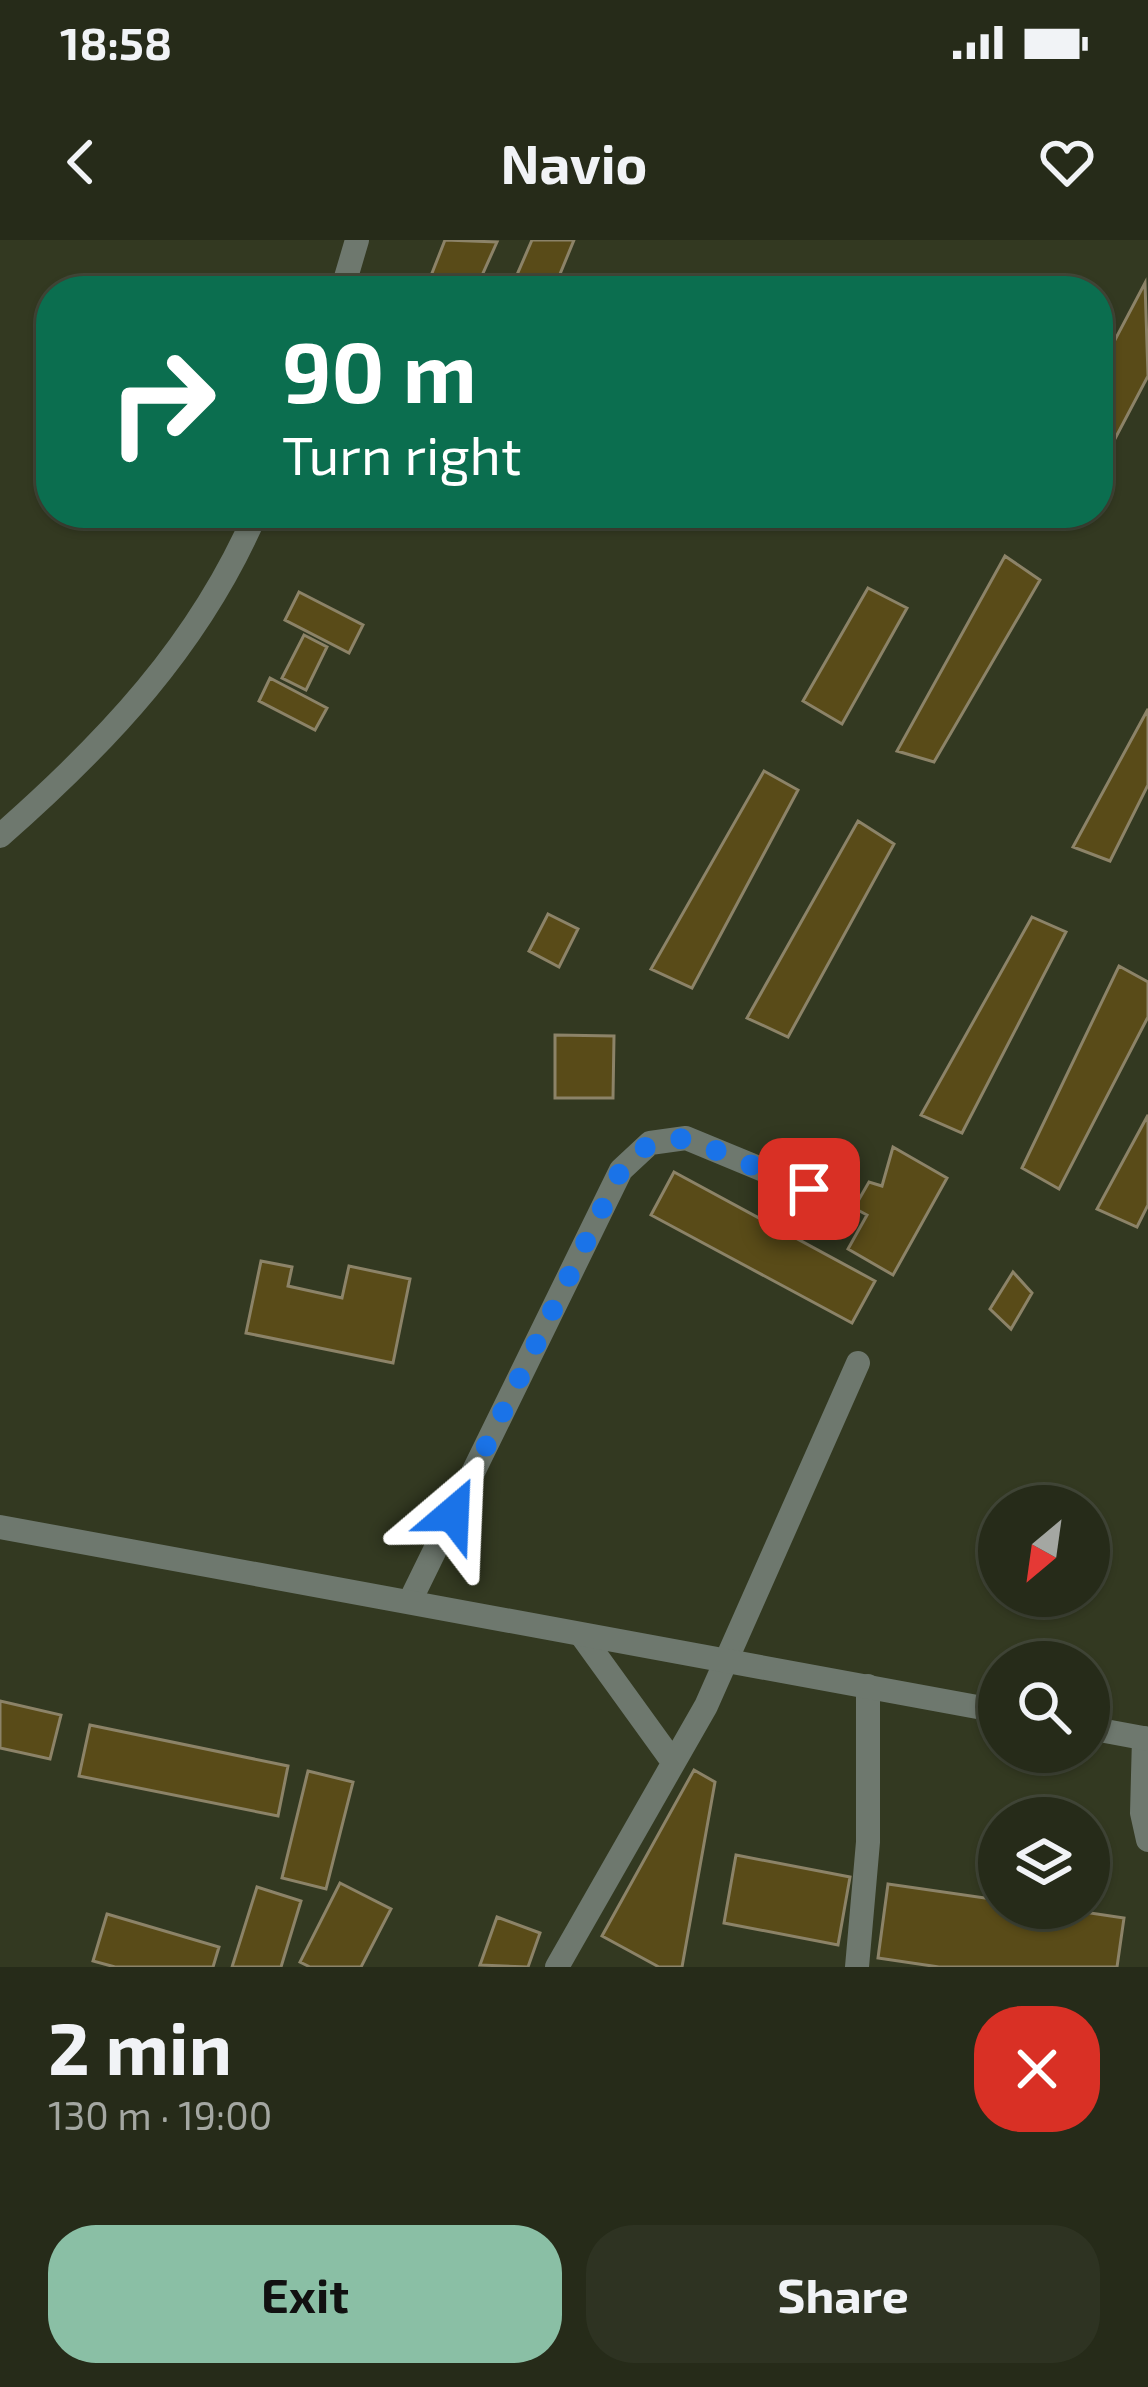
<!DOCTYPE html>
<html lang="en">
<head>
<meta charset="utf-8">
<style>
	body { margin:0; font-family:"Exo 2",sans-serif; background:#2e3322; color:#f1f3f6; height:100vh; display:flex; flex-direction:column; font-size:45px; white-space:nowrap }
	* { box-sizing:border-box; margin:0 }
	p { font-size:39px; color:#a4a7a2 }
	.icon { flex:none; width:66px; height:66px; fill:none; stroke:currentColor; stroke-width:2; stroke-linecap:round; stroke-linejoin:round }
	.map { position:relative; height:1727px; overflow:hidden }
	.sheet { display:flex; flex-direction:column; background:#262b19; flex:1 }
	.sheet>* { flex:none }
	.guide { position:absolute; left:36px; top:36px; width:1077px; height:252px; border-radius:48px; box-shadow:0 3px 9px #0004,0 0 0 3px #424738; background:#0b6e4f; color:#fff; overflow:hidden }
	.needle { width:78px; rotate:209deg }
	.controls { position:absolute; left:978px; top:1245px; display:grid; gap:24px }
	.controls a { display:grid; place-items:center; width:132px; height:132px; border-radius:50%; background:#262b19; box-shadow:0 3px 9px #0004,0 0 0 3px #424738; font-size:60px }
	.pin { position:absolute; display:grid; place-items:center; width:102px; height:102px; color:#fff; margin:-51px; border-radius:24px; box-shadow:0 6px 18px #0006 }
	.me { position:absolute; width:132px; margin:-66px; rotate:26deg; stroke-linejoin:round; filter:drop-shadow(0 0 9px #0008) }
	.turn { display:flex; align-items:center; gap:42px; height:252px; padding:0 48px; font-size:54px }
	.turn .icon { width:156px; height:156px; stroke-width:2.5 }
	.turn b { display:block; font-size:84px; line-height:102px }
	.round { display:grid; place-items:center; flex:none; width:126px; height:126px; border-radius:48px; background:#2e3322 }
	.headline { display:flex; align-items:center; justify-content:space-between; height:204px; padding:0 48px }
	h1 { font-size:72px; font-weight:700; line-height:90px }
	.primary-button { display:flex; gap:24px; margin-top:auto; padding:24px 48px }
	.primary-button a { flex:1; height:138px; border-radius:48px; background:#8abfa5; color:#111; font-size:48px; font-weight:700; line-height:138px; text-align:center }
	.primary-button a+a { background:#2e3322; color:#f1f3f6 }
	.status { display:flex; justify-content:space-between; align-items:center; height:84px; padding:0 60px; background:#262b19; direction:ltr }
	.status svg { height:33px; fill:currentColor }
	header { display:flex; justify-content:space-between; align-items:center; height:156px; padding:0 48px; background:#262b19; font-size:54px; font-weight:700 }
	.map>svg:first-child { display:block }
</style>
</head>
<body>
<div class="status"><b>18:58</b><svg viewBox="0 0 49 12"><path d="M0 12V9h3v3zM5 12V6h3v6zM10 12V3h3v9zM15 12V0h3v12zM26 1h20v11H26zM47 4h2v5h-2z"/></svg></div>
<header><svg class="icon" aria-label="back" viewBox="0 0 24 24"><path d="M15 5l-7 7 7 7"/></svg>Navio<svg class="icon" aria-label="heart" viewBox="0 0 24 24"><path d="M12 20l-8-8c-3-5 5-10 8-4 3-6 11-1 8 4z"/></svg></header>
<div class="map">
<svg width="1148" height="1727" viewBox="0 0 1148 1727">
	<rect width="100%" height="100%" fill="#333921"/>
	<path fill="#594b18" stroke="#8c8368" stroke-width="3" d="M445,0l52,2 -22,49h-50z
		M532,0h42l-21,51h-43z
		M1145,43l3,93 -50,95v-99z
		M1005,316l35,24 -106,182 -37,-11z
		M868,348l39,20 -65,116 -39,-23z
		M299,352l64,33 -14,28 -64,-33z
		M304,395l23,12 -21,43 -24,-12z
		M270,438l57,30 -12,22 -56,-29z
		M1148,469v76l-38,76 -37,-14z
		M764,531l34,19 -106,198 -41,-19z
		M858,581l36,23 -106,193 -41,-19z
		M548,674l30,15 -19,38 -30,-16z
		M1032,677l34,15 -104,201 -41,-18z
		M1119,726l29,16v35l-89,172 -37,-21z
		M555,795l59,1 -1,62h-58z
		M1148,875v90l-11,22 -40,-18z
		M893,907l54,31 -54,97 -45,-26 19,-34 -13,-7 15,-26 13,4z
		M674,932l201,109 -23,42 -201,-108z
		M261,1021l31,6 -4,19 54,12 7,-32 61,13 -17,84 -147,-30z
		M1013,1032l19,21 -21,36 -21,-20z
		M0,1461l61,14 -11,44 -50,-11z
		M90,1485l198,41 -10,50 -199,-40z
		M694,1530l21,12 -33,185h-23l-57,-31z
		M308,1531l45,11 -27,107 -44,-11z
		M736,1615l114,22 -12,68 -114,-22z
		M340,1643l51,26 -30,58h-51l-10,-5z
		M888,1644l111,16v8h58l67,10 -7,49h-178l-61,-9z
		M257,1647l44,14 -20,66h-49z
		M107,1674l112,33 -6,20h-98l-22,-6z
		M497,1677l43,16 -12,34 -48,-2z"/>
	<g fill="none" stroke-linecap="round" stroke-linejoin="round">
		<path stroke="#6e786e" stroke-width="24" d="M342,51l15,-51
			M0,596c107,-94 199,-191 256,-323
			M411,1359l210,-429 29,-27 36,-5 123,51
			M582,1396l91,126
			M1144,1498l-2,75 6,27
			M557,1727l149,-261 152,-343
			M857,1727l11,-125v-156"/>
		<path stroke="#6e786e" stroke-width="24" d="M0,1287l999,184
			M1089,1488l59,11"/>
	</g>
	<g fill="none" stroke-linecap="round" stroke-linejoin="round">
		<path stroke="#1a73e8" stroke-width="21" stroke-dasharray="0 37.8" d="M453,1274l168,-344 29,-27 36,-5 123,51"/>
	</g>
</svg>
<div class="controls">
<a><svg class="needle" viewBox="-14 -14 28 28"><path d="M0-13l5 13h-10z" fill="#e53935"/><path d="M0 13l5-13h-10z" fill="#a4a7a2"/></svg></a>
<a><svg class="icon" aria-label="search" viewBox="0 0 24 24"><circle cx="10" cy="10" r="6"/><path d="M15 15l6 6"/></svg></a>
<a><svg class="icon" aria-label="layers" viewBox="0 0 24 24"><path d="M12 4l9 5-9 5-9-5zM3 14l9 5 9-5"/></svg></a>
</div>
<div class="pin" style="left:809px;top:949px;background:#d93025"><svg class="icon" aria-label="arrive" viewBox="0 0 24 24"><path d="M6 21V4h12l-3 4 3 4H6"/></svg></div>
<svg class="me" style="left:453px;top:1274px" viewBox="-20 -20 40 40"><path d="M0-17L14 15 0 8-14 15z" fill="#1a73e8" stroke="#fff" stroke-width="4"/></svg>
<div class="guide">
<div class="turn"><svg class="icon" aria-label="right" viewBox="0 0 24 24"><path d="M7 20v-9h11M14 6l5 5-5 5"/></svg><div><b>90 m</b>Turn right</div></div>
</div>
</div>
<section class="sheet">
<div class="headline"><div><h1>2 min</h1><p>130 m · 19:00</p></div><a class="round" style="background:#d93025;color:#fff"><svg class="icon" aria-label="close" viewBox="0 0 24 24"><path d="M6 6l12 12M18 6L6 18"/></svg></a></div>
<div class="primary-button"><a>Exit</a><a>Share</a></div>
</section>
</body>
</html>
